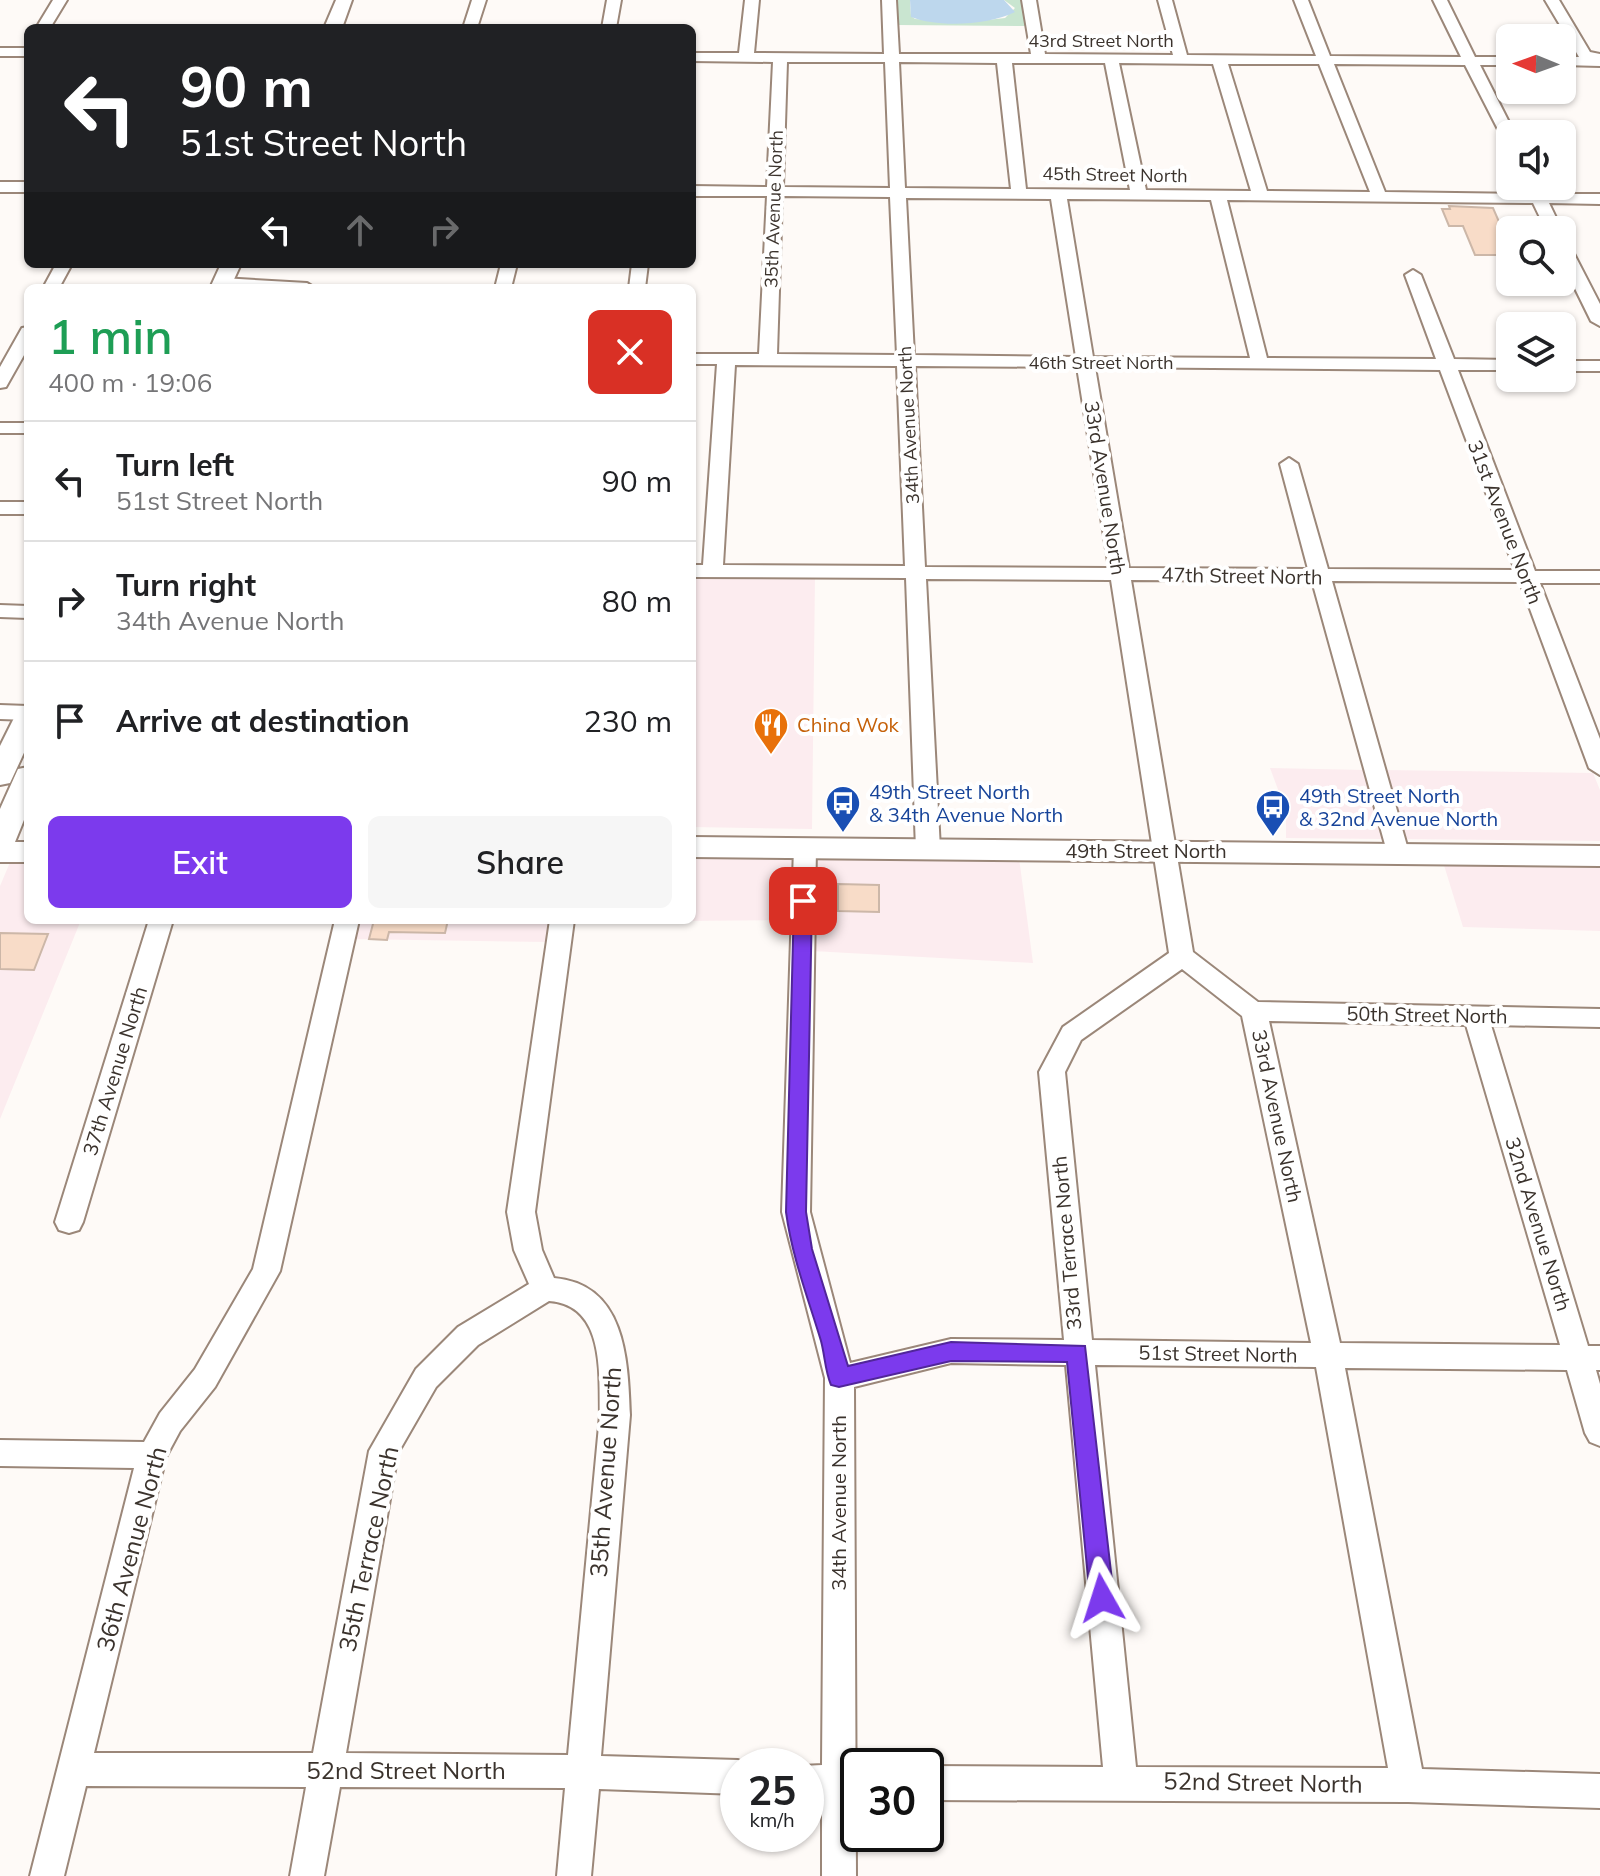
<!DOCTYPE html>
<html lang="en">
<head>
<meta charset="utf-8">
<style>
	body { margin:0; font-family:Mulish,sans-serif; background:#f6f6f6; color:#202124; height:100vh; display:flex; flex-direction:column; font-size:30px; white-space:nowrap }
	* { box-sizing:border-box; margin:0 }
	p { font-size:26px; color:#757577 }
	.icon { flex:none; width:44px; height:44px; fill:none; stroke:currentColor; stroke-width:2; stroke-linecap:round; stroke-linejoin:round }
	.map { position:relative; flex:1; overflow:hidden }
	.details { position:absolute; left:24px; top:284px; width:672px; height:640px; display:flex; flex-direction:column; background:#fff; border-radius:12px; box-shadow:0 2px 6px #0004 }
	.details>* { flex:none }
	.banner { position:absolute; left:24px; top:24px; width:672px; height:244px; border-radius:12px; box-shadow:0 2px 6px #0004; background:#202124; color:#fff; overflow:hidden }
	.needle { width:52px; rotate:271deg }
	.controls { position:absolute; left:1496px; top:24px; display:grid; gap:16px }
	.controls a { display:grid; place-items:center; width:80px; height:80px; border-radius:12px; background:#fff; box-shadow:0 2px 6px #0004; font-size:40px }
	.speed { position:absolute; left:720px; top:1748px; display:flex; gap:16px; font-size:40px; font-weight:700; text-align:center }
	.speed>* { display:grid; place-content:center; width:104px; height:104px; border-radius:50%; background:#fff; box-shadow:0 2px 6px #0004; line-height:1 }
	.speed small { font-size:20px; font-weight:400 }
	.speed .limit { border:4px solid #111; border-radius:12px; background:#fff; color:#111 }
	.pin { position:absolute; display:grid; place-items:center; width:68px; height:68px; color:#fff; margin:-34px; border-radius:16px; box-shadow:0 4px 12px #0006 }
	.me { position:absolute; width:88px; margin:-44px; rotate:354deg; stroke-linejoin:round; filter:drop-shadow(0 0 6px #0008) }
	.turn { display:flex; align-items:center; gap:28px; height:168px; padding:0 24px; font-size:36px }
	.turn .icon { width:104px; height:104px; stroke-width:2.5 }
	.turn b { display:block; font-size:56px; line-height:68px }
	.lanes { display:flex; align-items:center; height:76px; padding:0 24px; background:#0003; justify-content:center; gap:40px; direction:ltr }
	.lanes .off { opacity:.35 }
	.round { display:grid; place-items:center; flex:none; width:84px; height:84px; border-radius:12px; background:#f6f6f6 }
	.summary { display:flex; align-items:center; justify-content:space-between; height:136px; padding:0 24px }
	h1 { font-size:48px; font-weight:600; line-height:60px; color:#1e9e55 }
	.action { display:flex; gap:16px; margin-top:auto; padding:16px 24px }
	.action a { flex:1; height:92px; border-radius:12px; background:#7c3aed; color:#fff; font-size:32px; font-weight:600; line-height:92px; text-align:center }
	.action a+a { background:#f6f6f6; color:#202124 }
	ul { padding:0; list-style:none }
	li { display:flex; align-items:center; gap:24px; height:120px; padding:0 24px; border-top:2px solid #e0e0e0 }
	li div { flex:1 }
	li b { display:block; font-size:30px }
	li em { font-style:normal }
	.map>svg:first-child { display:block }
</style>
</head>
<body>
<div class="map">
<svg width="1600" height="1876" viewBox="0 0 1600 1876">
	<rect width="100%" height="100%" fill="#fefaf7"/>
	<path fill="#fcecef" d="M692,575l123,1 -3,253 -120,-2z
		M1270,768l96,2 18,69 -98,-1v-27z
		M1383,770l210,3 7,17v51l-198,-2z
		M692,857h104l-2,63 -223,2 121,-2z
		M813,857l206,1 14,105 -221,-12z
		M28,859v61h53l-81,199v-233l11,-26z
		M1443,862l157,2v67l-137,-4z
		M356,920h197l-4,22 -197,-3z"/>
	<path fill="#c9e5d0" d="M894,0h16l1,16 4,3 55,3 35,-4 10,-10 -11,-8h19l4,26 -131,-1z"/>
	<path fill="#bdd7ed" d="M910,0h94l11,12c-26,13 -76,16 -104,5z"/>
	<path fill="#f8dcc8" stroke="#ccb7a8" stroke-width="2" d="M1449,206l44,2 17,39v8h-35l-12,-29h-14l-7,-17h8z
		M838,884l41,1v27l-41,-1z
		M374,920h74l-3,13 -56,-1 -2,8 -18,-1z
		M0,933l48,1 -14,36 -34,-1z"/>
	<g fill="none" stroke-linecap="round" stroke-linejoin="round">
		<g stroke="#9b8779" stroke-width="4">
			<path id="minor" d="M53,0h14l-17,28h-14z
				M472,0h14l-9,28h-14z
				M607,0h14l-5,28h-14z
				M745,0h14l-5,53 130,1 -2,-54h14l3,54h132l-9,-54h14l9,54 128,1 -15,-55h14l15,55 129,1 -22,-56h14l22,56 131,1 -28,-57h14l28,57h35v8h-30l35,69h-5v11l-5,-2 -40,-78 -131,-1 51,128 143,2 -1,-8h12l5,8h56v10l-51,-1 13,27h-16l-13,-27 -306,-3 40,158 169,1 -31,-84 8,-5 8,5 33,84 56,1v10h-52l77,201h65v12h-60l60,156v36l-11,-7 -69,-186 -188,-1 77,272 -4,6h-16l-77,-278 -181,-1 62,372 65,50 342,7v18l-109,-2 97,321h12v24h-4l4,14v62l-10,-4 -5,-9 -18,-63 -222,-2 77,401 178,5v34l-192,-6 -482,-2v-34l177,1 -37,-402 -115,-2 -97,24 2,489h-34v-78h-16v-32h-4l20,-1 3,-387 -43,-166 12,-364 11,-8 11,8 -6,364 40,151 101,-24 113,1 -25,-268 24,-45 106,-74 -58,-373 -185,-1 14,270 -12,8 -12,-8 -10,-271 -214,-1v-12h11l14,-201h-25v-10h67l8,-158h-75v-10l75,1 6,-125 -81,-1v-8h47zM787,62h98l5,126 -107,-1zM899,62l98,1 14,126 -106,-1zM1012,63h93l25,127 -104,-1zM1119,63l94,1 38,127 -105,-1zM1228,64h91l51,128 -103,-1zM782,196l108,1 7,158 -120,-1zM906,198l145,1 25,158 -162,-2zM1067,199l144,1 39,158 -157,-1zM735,365l162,1 8,200 -182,-1zM915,366l162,1 32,201 -184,-1zM1095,367l345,3 75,200 -187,-1 -30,-105 -9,-6 -9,6 28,105 -179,-1zM1182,969l60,47 69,327 -219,-3 -27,-268 16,-32zM1269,1021l197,4 94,320 -220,-2zM1095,1365l221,2 72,401 -252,-1z
				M1545,0h14l31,52 10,2v12l-38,-1v-8h17z
				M0,48h28v8h-28z
				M0,182h28v10h-28z
				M1562,241l8,5 30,58v22l-9,-5 -29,-59z
				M56,264h16l-13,24h-16z
				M501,264h16l-6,24h-16z
				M632,264h16l-3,24h-16z
				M222,278l85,5 8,5 -99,-1 -2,-4z
				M28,327v21l-22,39 -6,1v-21l22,-39z
				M1562,361h38v10h-38z
				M0,423h28v10h-28z
				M0,502h28v12h-28z
				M0,605l28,1v12l-28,-1z
				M0,705l28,1v14l-28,-1z
				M149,920h24l-90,302 -4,8 -10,3 -10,-3 -4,-8z
				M335,920h24l-79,351 -65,116 -35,44 -14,26 -72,296h219l56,-302 47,-82 42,-42 71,-43 -15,-34 -7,-38 43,-292h24l-39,292 7,38 12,28c71,6 74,80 76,137l-29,341 137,4 12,6h-12v28l-139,-5 -8,87h-34l8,-88 -225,-1 -16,89h-34l16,-89 -220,-1 -22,90h-34l104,-408 -134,-2v-26l144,2 16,-29 35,-44 58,-100zM549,1301c56,4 50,71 51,114l-32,340 -222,-2 52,-300 38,-66 42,-42z"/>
		</g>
		<g stroke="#9b8779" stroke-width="4">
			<path id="major" d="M336,0h16l-10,28h-18z
				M221,264h20l-11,24h-20z
				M28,705v39l-18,39 -10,2v-39l19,-38z
				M28,767v43l-13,32h13v20h-28v-53l18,-40z
				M692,837l908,9v20l-908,-9z"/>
		</g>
		<use href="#minor" fill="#fff" fill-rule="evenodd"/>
		<use href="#major" fill="#fff" fill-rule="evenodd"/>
	</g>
	<path fill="#7c3aed" stroke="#51269a" stroke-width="2" d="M803,895l9,6 -6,311 6,37 36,117 103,-24 134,4 29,252 -3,8 -9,3 -8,-3 -4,-8 -23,-236 -116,-1 -112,26 -8,-2c-6,-14 -6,-29 -10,-44 -13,-43 -29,-84 -35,-129l8,-311z"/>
	<defs>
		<g id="restaurant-pin" transform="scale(1.8)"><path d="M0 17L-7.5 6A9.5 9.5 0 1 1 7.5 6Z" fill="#e8710a" stroke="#fff"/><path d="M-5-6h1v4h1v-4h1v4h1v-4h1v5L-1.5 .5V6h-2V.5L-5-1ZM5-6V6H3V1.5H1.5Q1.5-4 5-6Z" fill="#fff"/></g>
		<g id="bus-pin" transform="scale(1.8)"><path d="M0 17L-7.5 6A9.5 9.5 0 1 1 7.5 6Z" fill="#1a4fb4" stroke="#fff"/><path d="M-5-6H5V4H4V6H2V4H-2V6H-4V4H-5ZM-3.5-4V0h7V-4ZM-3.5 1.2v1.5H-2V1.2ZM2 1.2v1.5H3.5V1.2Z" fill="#fff"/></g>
	</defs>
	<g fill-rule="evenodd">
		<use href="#restaurant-pin" x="771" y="725"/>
		<use href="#bus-pin" x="843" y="803"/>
		<use href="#bus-pin" x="1273" y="807"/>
	</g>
	<g text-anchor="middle" stroke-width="8" stroke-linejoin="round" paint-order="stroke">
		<g font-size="18" fill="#3b332d" stroke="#fff">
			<text x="1101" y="47">43rd Street North</text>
			<text transform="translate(1115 175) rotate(1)" y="6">45th Street North</text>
			<text transform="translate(774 209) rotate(-88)" y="6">35th Avenue North</text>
			<text x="1101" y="369">46th Street North</text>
			<text transform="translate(909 425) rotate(-93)" y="6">34th Avenue North</text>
		</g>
		<g font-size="20" fill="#3b332d" stroke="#fff">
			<text transform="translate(1105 488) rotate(81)" y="7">33rd Avenue North</text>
			<text transform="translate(1505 522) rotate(69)" y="7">31st Avenue North</text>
			<text transform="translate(1242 576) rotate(1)" y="7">47th Street North</text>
			<text x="1146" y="858">49th Street North</text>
			<text transform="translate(1427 1015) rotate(1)" y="7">50th Street North</text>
			<text transform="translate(115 1071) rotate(-73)" y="7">37th Avenue North</text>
			<text transform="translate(1277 1116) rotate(78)" y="7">33rd Avenue North</text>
			<text transform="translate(1538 1224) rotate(73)" y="7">32nd Avenue North</text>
			<text transform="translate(1067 1243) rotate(-95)" y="7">33rd Terrace North</text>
			<text transform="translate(1218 1354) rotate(1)" y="7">51st Street North</text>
			<text transform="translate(839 1503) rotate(-90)" y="7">34th Avenue North</text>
		</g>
		<g font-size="20" fill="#c56008" stroke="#fff" text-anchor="start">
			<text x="797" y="732">China Wok</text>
		</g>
		<g font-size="20" fill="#164399" stroke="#fff" text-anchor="start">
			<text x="869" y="799">49th Street North<tspan x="869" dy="23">&amp; 34th Avenue North</tspan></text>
			<text x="1299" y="803">49th Street North<tspan x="1299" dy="23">&amp; 32nd Avenue North</tspan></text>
		</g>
		<g font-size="24" fill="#3b332d" stroke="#fff">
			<text transform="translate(606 1472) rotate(-86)" y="8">35th Avenue North</text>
			<text transform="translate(132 1549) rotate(-75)" y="8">36th Avenue North</text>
			<text transform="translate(369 1549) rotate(-78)" y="8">35th Terrace North</text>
			<text x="406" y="1779">52nd Street North</text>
			<text transform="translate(1263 1783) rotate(1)" y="8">52nd Street North</text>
		</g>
	</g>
</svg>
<div class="controls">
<a><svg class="needle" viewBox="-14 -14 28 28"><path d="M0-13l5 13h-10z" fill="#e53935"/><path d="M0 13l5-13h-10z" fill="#757577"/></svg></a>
<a><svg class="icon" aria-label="sound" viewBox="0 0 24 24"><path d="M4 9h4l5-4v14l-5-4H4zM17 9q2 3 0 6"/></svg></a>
<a><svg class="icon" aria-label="search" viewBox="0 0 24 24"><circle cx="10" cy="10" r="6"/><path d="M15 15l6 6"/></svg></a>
<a><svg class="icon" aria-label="layers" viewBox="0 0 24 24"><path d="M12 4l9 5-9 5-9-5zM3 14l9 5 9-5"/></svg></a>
</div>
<div class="speed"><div>25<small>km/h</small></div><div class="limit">30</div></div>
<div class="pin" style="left:803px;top:901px;background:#d93025"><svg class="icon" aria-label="arrive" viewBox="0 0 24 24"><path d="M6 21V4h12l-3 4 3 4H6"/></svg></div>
<svg class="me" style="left:1102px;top:1598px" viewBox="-20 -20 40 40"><path d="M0-17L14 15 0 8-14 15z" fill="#7c3aed" stroke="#fff" stroke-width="4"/></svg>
<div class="banner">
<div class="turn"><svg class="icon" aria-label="left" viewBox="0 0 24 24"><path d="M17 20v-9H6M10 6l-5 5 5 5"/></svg><div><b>90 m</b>51st Street North</div></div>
<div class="lanes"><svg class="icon" aria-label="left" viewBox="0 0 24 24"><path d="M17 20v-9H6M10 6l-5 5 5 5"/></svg><svg class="icon off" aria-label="ahead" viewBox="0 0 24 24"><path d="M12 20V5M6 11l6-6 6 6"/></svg><svg class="icon off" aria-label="right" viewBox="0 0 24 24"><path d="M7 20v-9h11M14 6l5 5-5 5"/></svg></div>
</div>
<section class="details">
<div class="summary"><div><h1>1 min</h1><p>400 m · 19:06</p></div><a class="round" style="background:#d93025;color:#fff"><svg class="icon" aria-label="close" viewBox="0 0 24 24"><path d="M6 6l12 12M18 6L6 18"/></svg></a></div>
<ul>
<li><svg class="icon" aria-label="left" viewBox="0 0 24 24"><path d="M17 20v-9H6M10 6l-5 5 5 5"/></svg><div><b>Turn left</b><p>51st Street North</p></div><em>90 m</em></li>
<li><svg class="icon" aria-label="right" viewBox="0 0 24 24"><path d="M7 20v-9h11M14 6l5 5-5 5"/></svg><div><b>Turn right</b><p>34th Avenue North</p></div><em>80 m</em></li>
<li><svg class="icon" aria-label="arrive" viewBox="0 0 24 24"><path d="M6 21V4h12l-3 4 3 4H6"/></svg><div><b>Arrive at destination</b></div><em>230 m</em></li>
</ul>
<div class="action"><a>Exit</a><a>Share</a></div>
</section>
</div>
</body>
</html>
